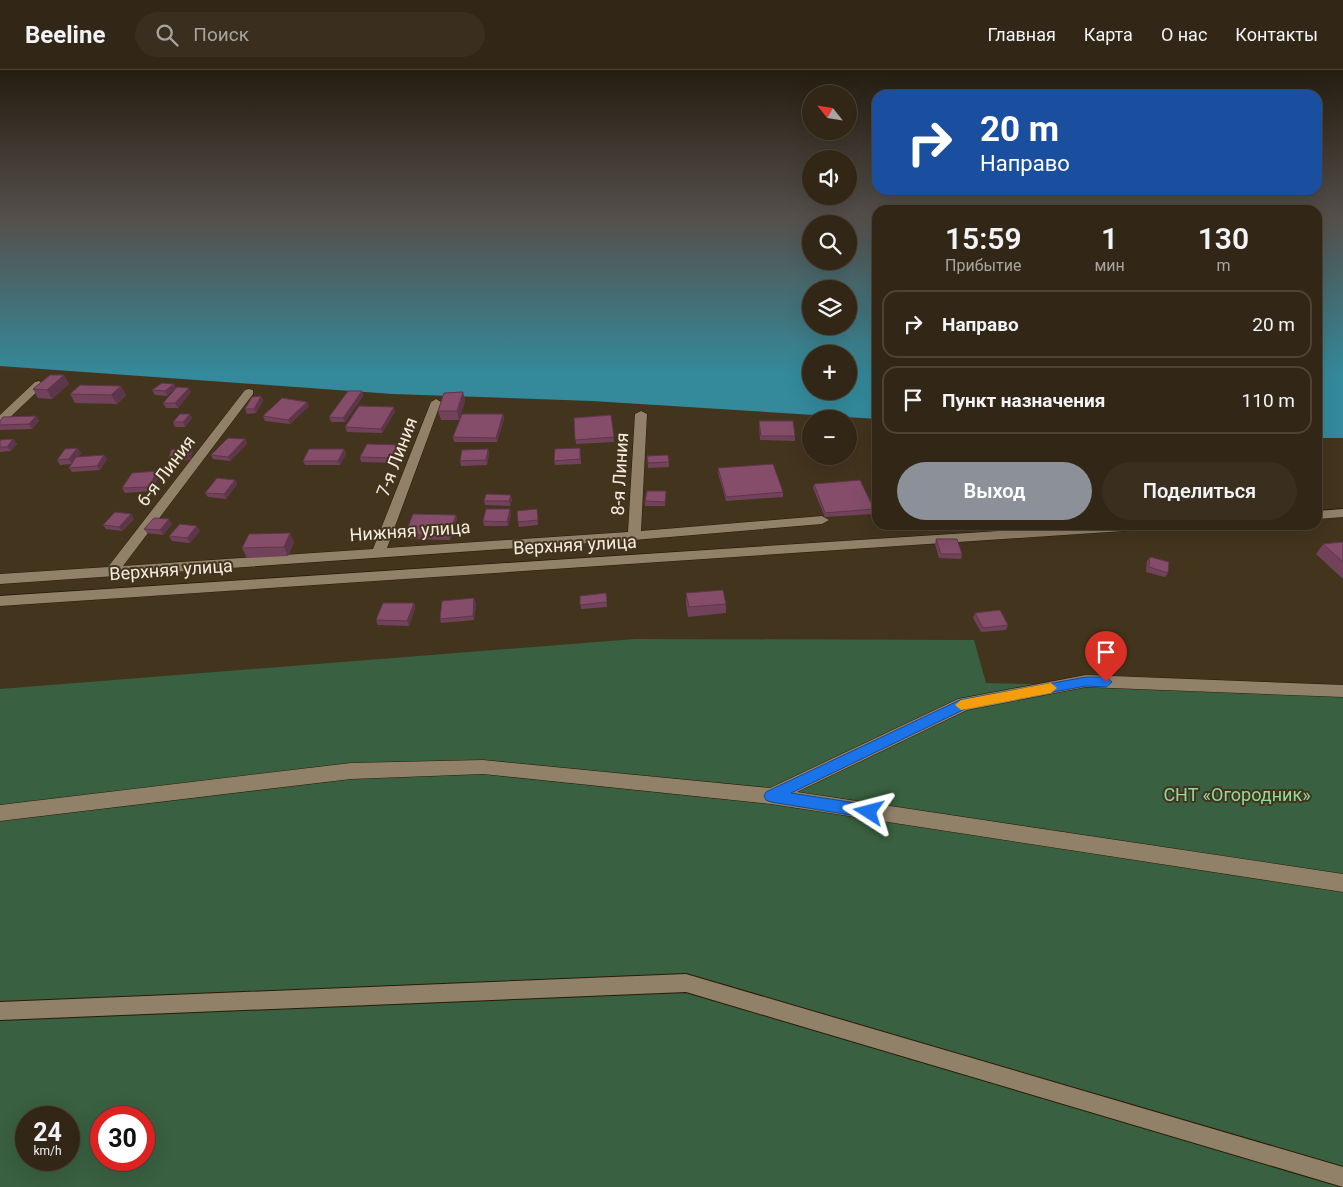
<!DOCTYPE html>
<html lang="ru">
<head>
<meta charset="utf-8">
<style>
	body { margin:0; font-family:Roboto,sans-serif; background:#3a2f1f; color:#f1f3f6; height:100vh; display:flex; flex-direction:column; font-size:19px; white-space:nowrap }
	* { box-sizing:border-box; margin:0 }
	p { font-size:16px; color:#a8a5a1 }
	.icon { flex:none; width:28px; height:28px; fill:none; stroke:currentColor; stroke-width:2; stroke-linecap:round; stroke-linejoin:round }
	.map { position:relative; flex:1; overflow:hidden }
	.drawer { position:absolute; left:872px; top:135px; width:450px; height:325px; display:flex; flex-direction:column; background:#322716; border-radius:15px; box-shadow:0 5px 20px #0002,0 0 0 1px #4d4435 }
	.drawer>* { flex:none }
	.guide { position:absolute; left:872px; top:20px; width:450px; height:105px; border-radius:15px; box-shadow:0 5px 20px #0002,0 0 0 1px #4d4435; background:#1a4fa0; color:#fff; overflow:hidden }
	.needle { width:32px; rotate:300deg }
	.buttons { position:absolute; left:802px; top:15px; display:grid; gap:10px }
	.buttons a { display:grid; place-items:center; width:55px; height:55px; border-radius:50%; background:#322716; box-shadow:0 5px 20px #0002,0 0 0 1px #4d4435; font-size:25px }
	.speed { position:absolute; left:15px; top:1036px; display:flex; gap:10px; font-size:25px; font-weight:700; text-align:center }
	.speed>* { display:grid; place-content:center; width:65px; height:65px; border-radius:50%; background:#322716; box-shadow:0 5px 20px #0002,0 0 0 1px #4d4435; line-height:1 }
	.speed small { font-size:12px; font-weight:400 }
	.speed .limit { border:8px solid #d22; background:#fff; color:#111 }
	.pin { position:absolute; display:grid; place-items:center; width:42px; height:42px; color:#fff; margin:-51px -21px; border-radius:50% 50% 50% 0; rotate:-45deg; box-shadow:0 0 5px #0007 }
	.pin .icon { rotate:45deg }
	.me { position:absolute; width:55px; margin:-28px; rotate:279deg; stroke-linejoin:round; filter:drop-shadow(0 0 4px #0008) }
	.turn { display:flex; align-items:center; gap:18px; height:105px; padding:0 25px; font-size:22px }
	.turn .icon { width:65px; height:65px; stroke-width:2.5 }
	.turn b { display:block; font-size:35px; line-height:42px }
	.eta { display:flex; justify-content:space-evenly; align-items:center; height:85px; text-align:center }
	.eta b { font-size:30px; font-weight:600; line-height:35px }
	.primary-button { display:flex; gap:10px; margin-top:auto; padding:10px 25px }
	.primary-button a { flex:1; height:58px; border-radius:30px; background:#8c9099; color:#fff; font-size:20px; font-weight:600; line-height:58px; text-align:center }
	.primary-button a+a { background:#3a2f1f; color:#f1f3f6 }
	ul { padding:0; list-style:none }
	li { display:flex; align-items:center; gap:15px; height:68px; margin:0 10px 8px; padding:0 15px; border:2px solid #4d4435; border-radius:15px }
	li div { flex:1 }
	li b { display:block; font-size:19px }
	li em { font-style:normal }
	header { display:flex; align-items:center; gap:30px; box-sizing:border-box; height:70px; padding:0 25px; background:#322716; border-bottom:1px solid #4d4435 }
	header strong { font-size:24px }
	nav { display:flex; gap:28px; margin-inline-start:auto; font-size:18px }
	.search { width:350px; height:45px; background:#3a2f1f; display:flex; align-items:center; gap:12px; box-sizing:border-box; padding:0 18px; border-radius:28px; color:#a8a5a1; font-size:19px }
	.map>svg:first-child { display:block }
</style>
</head>
<body>
<header>
<strong>Beeline</strong>
<div class="search"><svg class="icon" aria-label="search" viewBox="0 0 24 24"><circle cx="10" cy="10" r="6"/><path d="M15 15l6 6"/></svg>Поиск</div>
<nav><a>Главная</a><a>Карта</a><a>О нас</a><a>Контакты</a></nav>
</header>
<div class="map">
<svg width="1343" height="1117" viewBox="0 0 1343 1117">
	<rect width="100%" height="100%" fill="#43341e"/>
	<path fill="#396040" fill-rule="evenodd" d="M635,569l339,1 12,43 357,9v495h-1343v-498zM26,1048h43v42h-43zM101,1048h43v42h-43z"/>
	<path fill="#348a9b" fill-rule="evenodd" d="M0,149h877v200l-285,-18 -199,-7 -393,-28zM811,154h38v37h-38zM811,219h38v37h-38zM811,284h38v37h-38z
		M1318,149h25v219h-25z"/>
	<g fill="none" stroke-linecap="round" stroke-linejoin="round">
		<g stroke="#291b06" stroke-width="2">
			<path id="service" d="M686,904l657,193v20l-657,-195 -686,28v-18z"/>
		</g>
		<g stroke="#291b06" stroke-width="1">
			<path id="minor" d="M39,311l5,3 -1,2 -39,37 -4,1v-9l35,-33z
				M249,319l4,1v4l-130,172 250,-17 58,-147 5,-3 5,3 -54,146 241,-16 7,-118 6,-3 6,3 -6,117 181,-15 7,4 -7,4 -188,16 -634,44v-10l108,-7 137,-177z
				M1343,439v8l-25,2v-8z
				M1090,455h70l-7,4 -1153,77v-10z
				M1086,605l257,10v12l-257,-10 -119,23 -170,82 546,82v18l-572,-88 -288,-30 -132,5 -351,42v-16l351,-42 132,-3 287,28 188,-89z"/>
		</g>
		<use href="#service" fill="#928169" fill-rule="evenodd"/>
		<use href="#minor" fill="#928169" fill-rule="evenodd"/>
	</g>
	<path fill="#72425b" d="M64,305l5,9 -17,15 -14,-1 -5,-9z
		M174,314l2,4 -9,8 -12,-1 -3,-5z
		M362,321l1,5 -18,26h-14l-2,-5z
		M191,322l-13,16h-12l-3,-5z
		M463,322l2,9 -6,19h-18l-3,-9z
		M70,324l56,1 -9,9 -42,-1z
		M261,326l2,5 -7,12 -9,1 -2,-5z
		M307,332l2,4 -19,18 -25,-3 -2,-5z
		M395,342l-13,21 -35,-1 -2,-5z
		M190,344l2,4 -7,9h-10l-2,-5z
		M503,344l1,5 -7,23h-43l-1,-5z
		M611,345l3,27 -38,2 -2,-26z
		M36,346l3,5 -7,8 -32,1v-9z
		M759,351l36,15v5l-35,-1 -1,-15z
		M13,369l4,5 -6,7 -11,1v-12z
		M245,369l2,5 -17,17 -17,-2 -2,-4z
		M77,378l4,5 -3,4 26,-2 3,4 -7,11 -28,2 -3,-4 2,-4 -11,1 -3,-5z
		M580,378l1,16 -26,1 -1,-4z
		M344,379l2,5 -6,11h-35l-2,-4z
		M488,379l1,4 -2,12 -26,1 -1,-5z
		M404,380l-7,13 -36,-1 -1,-5z
		M647,386l22,6v5l-21,1z
		M718,398l65,24v5l-57,4 -8,-28z
		M160,405l-9,16 -26,2 -3,-5z
		M235,410l2,4 -11,15 -18,-2 -3,-4z
		M814,414l60,25 -1,5 -48,3 -12,-29z
		M666,421l-1,15h-20v-5z
		M512,429l-2,7 -25,-1 -1,-4z
		M131,444l3,5 -12,12 -16,-2 -3,-4z
		M511,444l-3,12h-24l-1,-5z
		M537,444l1,11 -19,2 -1,-5z
		M456,445l1,4 -7,21 -43,-1 -2,-4z
		M172,454l-9,11 -16,-2 -3,-4z
		M200,461l-10,12 -18,-2 -3,-5z
		M290,463l4,9 -6,14 -41,2 -5,-10z
		M936,469l26,15 -1,5 -22,-1 -4,-14z
		M1343,472v37l-27,-25 7,-10z
		M1150,487l18,16 -3,4 -19,-5 1,-11z
		M606,523l1,14 -26,2 -1,-13z
		M686,523l40,11v9l-38,4 -2,-14z
		M414,533l1,5 -6,18 -31,-1 -2,-5z
		M476,533l-2,17 -33,3 -1,-4z
		M975,543l33,12 -2,5 -25,2 -8,-14z"/>
	<path fill="#5d364a" d="M64,305l5,9 -17,15 -5,-9z
		M174,314l2,4 -9,8 -2,-5z
		M121,316l5,9 -9,9 -6,-9z
		M189,318l2,4 -13,16 -3,-5z
		M362,321l1,5 -18,26 -2,-4z
		M463,322l2,9 -6,19 -2,-9z
		M261,326l2,5 -7,12 -2,-4z
		M307,332l2,4 -19,18 -2,-4z
		M394,337l1,5 -13,21 -1,-4z
		M190,344l2,4 -7,9 -2,-5z
		M503,344l1,5 -7,23 -1,-4z
		M36,346l3,5 -7,8 -3,-5z
		M13,369l4,5 -6,7 -4,-4z
		M245,369l2,5 -17,17 -2,-4z
		M402,375l2,5 -7,13 -1,-5z
		M191,377l2,5 -2,8 -20,3 -2,-5z
		M77,378l4,5 -9,11 -3,-5z
		M344,379l2,5 -6,11 -2,-4z
		M488,379l1,4 -2,12 -1,-5z
		M104,385l3,4 -7,11 -3,-4z
		M157,401l3,4 -9,16 -2,-4z
		M235,410l2,4 -11,15 -2,-5z
		M511,425l1,4 -2,7 -1,-5z
		M510,439l1,5 -3,12 -1,-4z
		M131,444l3,5 -12,12 -3,-4z
		M456,445l1,4 -7,21 -1,-5z
		M169,449l3,5 -9,11 -3,-5z
		M197,456l3,5 -10,12 -3,-5z
		M290,463l4,9 -6,14 -4,-9z
		M474,528l2,5 -2,17 -1,-4z
		M414,533l1,5 -6,18 -2,-5z"/>
	<path fill="#854d6a" stroke="#5d364a" d="M50,305h14l-17,15 -14,-1z
		M162,313l12,1 -9,7 -13,-1z
		M80,315l41,1 -10,9 -41,-1z
		M177,317l12,1 -14,15h-12z
		M348,321h14l-19,27 -14,-1z
		M463,322l-6,19h-19l6,-18z
		M261,326l-7,13h-9l7,-12z
		M282,328l25,4 -19,18 -25,-4z
		M359,336l35,1 -13,22 -36,-2z
		M180,344h10l-7,8h-10z
		M462,344h41l-7,24 -43,-1z
		M611,345l3,22 -39,3 -1,-22z
		M36,346l-7,8 -29,1v-4l3,-4z
		M759,351h34l2,15h-34z
		M228,368l17,1 -17,18 -17,-2z
		M13,369l-6,8h-7v-7z
		M367,374l35,1 -6,13 -36,-1z
		M191,377l-2,8 -20,3 2,-8z
		M77,378l-8,11 -12,1 8,-11z
		M580,378v11l-26,2 1,-12z
		M309,379h35l-6,12h-35z
		M488,379l-2,11 -26,1 2,-11z
		M104,385l-7,11 -28,2 7,-11z
		M668,385l1,7 -21,1 -1,-7z
		M773,394l10,28 -57,5 -8,-29z
		M157,401l-8,16 -27,1 10,-15z
		M217,408l18,2 -11,14 -19,-1z
		M860,410l14,29 -49,4 -11,-29z
		M647,421h19l-1,11 -20,-1z
		M486,424l25,1 -2,6h-25z
		M486,439h24l-3,13 -24,-1z
		M537,439l1,11 -20,2 -1,-11z
		M115,442l16,2 -12,13 -16,-2z
		M413,444l43,1 -7,20h-44z
		M154,448l15,1 -9,11 -16,-1z
		M180,454l17,2 -10,12 -18,-2z
		M290,463l-6,14 -42,1 7,-14z
		M936,469h21l5,15h-21z
		M1343,472v20l-20,-18z
		M1150,487l19,5 -1,11 -19,-6z
		M723,520l3,14 -37,3 -3,-14z
		M606,523l1,9 -27,3v-9z
		M474,528l-1,18 -33,3 2,-18z
		M383,533h31l-7,18 -31,-1z
		M1000,540l8,15 -25,3 -8,-15z"/>
	<linearGradient id="sky" x2="0" y2="1"><stop stop-color="#251d10"/><stop offset="0.49" stop-color="#55504c"/><stop offset="1" stop-color="#55504c" stop-opacity="0"/></linearGradient>
	<rect width="1343" height="305" fill="url(#sky)"/>
	<path fill="#1a73e8" stroke="#114b97" d="M1086,607h20l6,5 -6,5 -20,-1 -119,22 -176,85 78,12 5,2 2,5 -2,4 -5,2 -98,-16 -5,-2 -2,-4 2,-4 194,-92z"/>
	<path fill="#f59e0b" d="M1051,613l6,5 -6,5 -90,17 -6,-5 6,-5z"/>
	<g text-anchor="middle" stroke-width="4" stroke-linejoin="round" paint-order="stroke">
		<g font-size="18" fill="#f5ebde" stroke="#43341e">
			<text transform="translate(397 387) rotate(-69)" y="6">7-я Линия</text>
			<text transform="translate(166 401) rotate(-53)" y="6">6-я Линия</text>
			<text transform="translate(620 404) rotate(-87)" y="6">8-я Линия</text>
			<text transform="translate(410 461) rotate(-4)" y="6">Нижняя улица</text>
			<text transform="translate(575 475) rotate(-3)" y="6">Верхняя улица</text>
			<text transform="translate(171 500) rotate(-4)" y="6">Верхняя улица</text>
		</g>
		<g font-size="18" fill="#8fdb9d" stroke="#43341e">
			<text x="1237" y="731">СНТ «Огородник»</text>
		</g>
	</g>
</svg>
<div class="buttons">
<a><svg class="needle" viewBox="-14 -14 28 28"><path d="M0-13l5 13h-10z" fill="#e53935"/><path d="M0 13l5-13h-10z" fill="#a8a5a1"/></svg></a>
<a><svg class="icon" aria-label="sound" viewBox="0 0 24 24"><path d="M4 9h4l5-4v14l-5-4H4zM17 9q2 3 0 6"/></svg></a>
<a><svg class="icon" aria-label="search" viewBox="0 0 24 24"><circle cx="10" cy="10" r="6"/><path d="M15 15l6 6"/></svg></a>
<a><svg class="icon" aria-label="layers" viewBox="0 0 24 24"><path d="M12 4l9 5-9 5-9-5zM3 14l9 5 9-5"/></svg></a>
<a>+</a>
<a>−</a>
</div>
<div class="speed"><div>24<small>km/h</small></div><div class="limit">30</div></div>
<div class="pin" style="left:1106px;top:612px;background:#d93025"><svg class="icon" aria-label="arrive" viewBox="0 0 24 24"><path d="M6 21V4h12l-3 4 3 4H6"/></svg></div>
<svg class="me" style="left:869px;top:742px" viewBox="-20 -20 40 40"><path d="M0-17L14 15 0 8-14 15z" fill="#1a73e8" stroke="#fff" stroke-width="4"/></svg>
<div class="guide">
<div class="turn"><svg class="icon" aria-label="right" viewBox="0 0 24 24"><path d="M7 20v-9h11M14 6l5 5-5 5"/></svg><div><b>20 m</b>Направо</div></div>
</div>
<section class="drawer">
<div class="eta">
<div><b>15:59</b><p>Прибытие</p></div>
<div><b>1</b><p>мин</p></div>
<div><b>130</b><p>m</p></div>
</div>
<ul>
<li><svg class="icon" aria-label="right" viewBox="0 0 24 24"><path d="M7 20v-9h11M14 6l5 5-5 5"/></svg><div><b>Направо</b></div><em>20 m</em></li>
<li><svg class="icon" aria-label="arrive" viewBox="0 0 24 24"><path d="M6 21V4h12l-3 4 3 4H6"/></svg><div><b>Пункт назначения</b></div><em>110 m</em></li>
</ul>
<div class="primary-button"><a>Выход</a><a>Поделиться</a></div>
</section>
</div>
</body>
</html>
